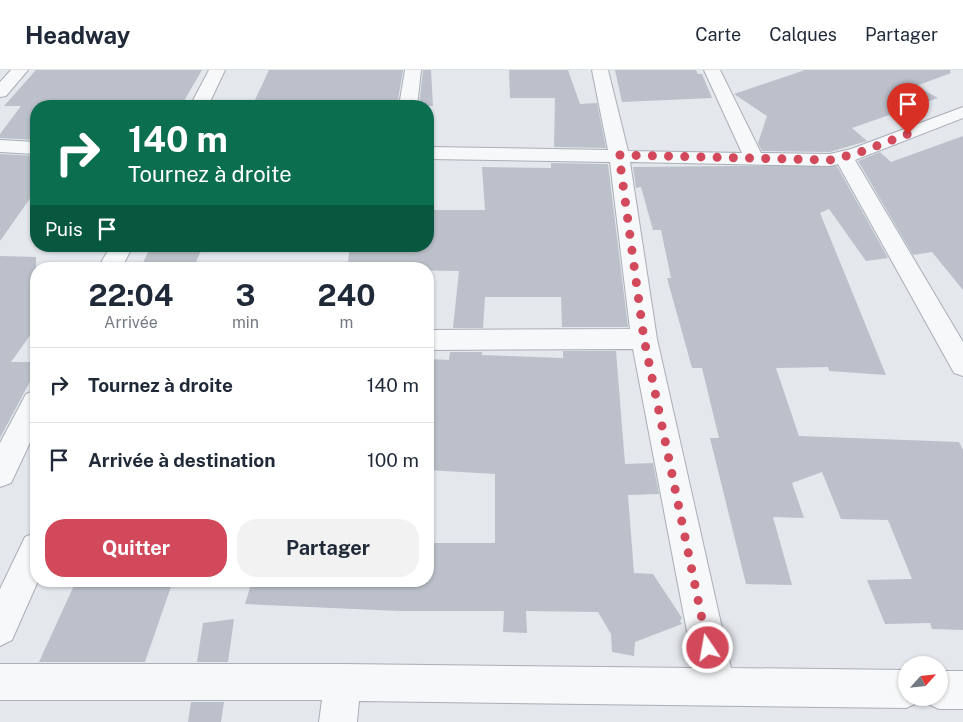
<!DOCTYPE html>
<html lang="fr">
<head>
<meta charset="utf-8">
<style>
	body { margin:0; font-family:"Public Sans",sans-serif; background:#f2f2f3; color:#1f2937; height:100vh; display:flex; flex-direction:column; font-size:19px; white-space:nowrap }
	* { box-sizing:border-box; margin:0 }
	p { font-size:16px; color:#747a83 }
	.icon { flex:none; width:28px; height:28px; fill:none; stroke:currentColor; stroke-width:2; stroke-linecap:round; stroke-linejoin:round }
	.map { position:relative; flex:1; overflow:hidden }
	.details { position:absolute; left:30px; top:192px; width:404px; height:325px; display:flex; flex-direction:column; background:#fff; border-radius:20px; box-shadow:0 1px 4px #0004 }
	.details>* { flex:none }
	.hud { position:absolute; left:30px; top:30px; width:404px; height:152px; border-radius:20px; box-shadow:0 1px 4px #0004; background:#0b6e4f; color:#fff; overflow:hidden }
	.needle { width:32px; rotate:63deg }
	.controls { position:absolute; left:898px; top:586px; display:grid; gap:10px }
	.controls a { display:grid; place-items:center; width:50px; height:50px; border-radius:50%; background:#fff; box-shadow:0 1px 4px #0004; font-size:25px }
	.pin { position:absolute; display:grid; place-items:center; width:42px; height:42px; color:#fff; margin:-51px -21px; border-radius:50% 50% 50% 0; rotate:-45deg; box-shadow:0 0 5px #0007 }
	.pin .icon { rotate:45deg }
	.me { position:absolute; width:55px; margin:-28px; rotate:348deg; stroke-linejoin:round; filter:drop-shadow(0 0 4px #0008) }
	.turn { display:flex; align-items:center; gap:18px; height:105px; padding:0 15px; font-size:22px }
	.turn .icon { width:65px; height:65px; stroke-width:2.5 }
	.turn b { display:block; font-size:35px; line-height:42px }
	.then { display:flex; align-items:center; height:48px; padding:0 15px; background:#0003; gap:10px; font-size:19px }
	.eta { display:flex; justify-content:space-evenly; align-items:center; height:85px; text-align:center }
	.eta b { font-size:30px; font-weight:700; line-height:35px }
	.action { display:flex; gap:10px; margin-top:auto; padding:10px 15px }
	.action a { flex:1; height:58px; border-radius:20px; background:#d1495b; color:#fff; font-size:20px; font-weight:700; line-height:58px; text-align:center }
	.action a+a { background:#f2f2f3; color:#1f2937 }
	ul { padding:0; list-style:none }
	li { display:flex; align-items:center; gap:15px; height:75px; padding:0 15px; border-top:1px solid #e0e1e3 }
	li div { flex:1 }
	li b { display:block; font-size:19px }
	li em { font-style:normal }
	header { display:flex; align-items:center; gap:30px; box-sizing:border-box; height:70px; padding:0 25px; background:#fff; border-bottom:1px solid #e0e1e3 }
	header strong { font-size:24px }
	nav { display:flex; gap:28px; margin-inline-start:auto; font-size:18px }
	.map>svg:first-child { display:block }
</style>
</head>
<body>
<header>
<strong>Headway</strong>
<nav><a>Carte</a><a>Calques</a><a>Partager</a></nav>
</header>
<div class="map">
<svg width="963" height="652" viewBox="0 0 963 652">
	<rect width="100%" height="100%" fill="#e4e7ec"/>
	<path fill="#bbc0ca" d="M36,0h166l-21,36h-145v34l-36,-2v-4l21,-28h-17z
		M269,0h134l-6,36h-67l2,-3 -78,-1z
		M423,0h8l2,36h-14z
		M509,0h59l12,34 17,-1 9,45 -52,-1 1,-49h-45z
		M615,0h81l2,4h4l10,24 -90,4z
		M805,0h145l1,3 -35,13 22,12 -86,30 15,13 -37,11 -68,-1 -4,-8 9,-27 -33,-22z
		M963,66v154l-31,-38 -19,3 -55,-94 22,-9 11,10z
		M0,84l36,2v34l-36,51z
		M551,93l57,1 20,163h-66l-1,-30h-76l-2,31h-30l6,-57 -112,-2 3,-23h78v-36h57l-3,-43 69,1z
		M738,96h99l51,92 -22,3 -37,-52 -9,4 66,162 -57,-4 -1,-4 -52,1 23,68 160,6 4,8v180l-31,-1 -2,-6 -45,1 -18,-44 45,-1 -24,-59 -47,-1 -19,-47 -30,11 12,35 -31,-1 19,68 -46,-1 -36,-146h9l-17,-70h-10l-25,-90h4l-10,-48h-8l-12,-43 -5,1 -3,-21z
		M151,176h52l-10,23h-53z
		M0,186l36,1v70l-25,35h25v8l-36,68z
		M563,281h53l9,113 28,-1 6,31 -31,1 6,78 19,1 29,44 -2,3 2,3 -47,18 -1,14 -22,-4 -1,-18 -13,-22 -72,-1 1,22 -24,-1 1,-21h-105l-154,-7 7,-23h176v-38h67v-69l-67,-4v-111l21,1 1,-8h32v3l81,3z
		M76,511h97l-28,81h-106z
		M234,549l-6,43h-31l6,-39z
		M191,632h33l-3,20h-33z"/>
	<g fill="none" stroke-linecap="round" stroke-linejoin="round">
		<g stroke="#a9aeb7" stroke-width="2">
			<path id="minor" d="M11,0h17l-22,26 -6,1v-15z
				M209,0h16l-17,36h-18z
				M405,0h16l-4,36h-18z
				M592,0h16l20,81 114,2 -38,-83h16l41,83 69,1 21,-5 112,-42v11l-108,42 108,182v34l-9,-3 -116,-209 -8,2 -200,-4 27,177 74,329 175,2v28h15l-2,4 -13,6 -547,-7 -2,21h-38l3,-22h-322v-36h343l351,4 -61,-319 -205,1v-20l202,-1 -20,-167 -182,-3v-12l180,3z
				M0,70l36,2v12l-36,-2z
				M111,176h22l-12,23h-24z
				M36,320v40l-25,53 -11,4v-44l26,-49z
				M36,462v49h2l-26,59 -12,6v-57l25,-52z
				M939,601h24v38h-24l-13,-6 -2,-5h15z"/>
		</g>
		<use href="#minor" fill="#f7f8fa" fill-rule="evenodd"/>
	</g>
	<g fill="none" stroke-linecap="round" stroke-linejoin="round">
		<path stroke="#d1495b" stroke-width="9" stroke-dasharray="0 16.2" d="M708,578l-64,-309 -25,-184 211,5 28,-7 50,-19"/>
	</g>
</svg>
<div class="controls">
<a><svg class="needle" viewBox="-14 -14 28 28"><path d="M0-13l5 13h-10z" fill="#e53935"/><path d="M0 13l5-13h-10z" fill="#747a83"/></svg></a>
</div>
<div class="pin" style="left:908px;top:64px;background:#d93025"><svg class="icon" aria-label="arrive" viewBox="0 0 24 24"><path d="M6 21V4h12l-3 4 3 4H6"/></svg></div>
<svg class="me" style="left:708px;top:578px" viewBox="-20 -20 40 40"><circle r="17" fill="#d1495b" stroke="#fff" stroke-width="3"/><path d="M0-11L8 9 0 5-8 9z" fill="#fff"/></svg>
<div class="hud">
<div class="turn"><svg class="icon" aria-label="right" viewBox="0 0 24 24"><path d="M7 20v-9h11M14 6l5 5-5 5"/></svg><div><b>140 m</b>Tournez à droite</div></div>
<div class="then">Puis<svg class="icon" aria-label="arrive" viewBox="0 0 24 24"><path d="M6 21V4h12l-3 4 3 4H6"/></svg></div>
</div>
<section class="details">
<div class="eta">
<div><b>22:04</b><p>Arrivée</p></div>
<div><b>3</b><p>min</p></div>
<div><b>240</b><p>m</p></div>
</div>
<ul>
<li><svg class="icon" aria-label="right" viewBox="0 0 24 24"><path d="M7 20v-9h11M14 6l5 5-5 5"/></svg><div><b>Tournez à droite</b></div><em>140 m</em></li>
<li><svg class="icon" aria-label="arrive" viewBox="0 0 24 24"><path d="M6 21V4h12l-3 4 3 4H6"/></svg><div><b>Arrivée à destination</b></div><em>100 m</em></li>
</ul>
<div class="action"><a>Quitter</a><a>Partager</a></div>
</section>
</div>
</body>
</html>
